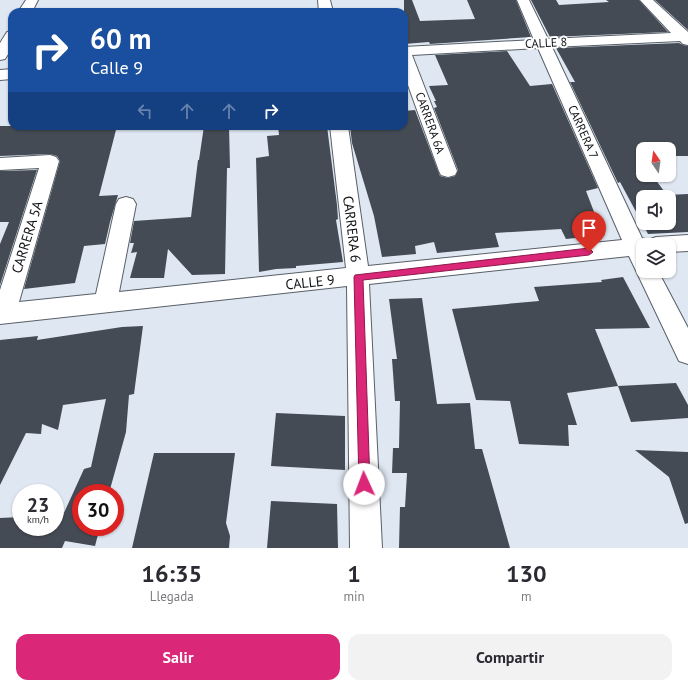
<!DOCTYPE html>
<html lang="es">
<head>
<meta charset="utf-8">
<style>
	body { margin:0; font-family:"PT Sans",sans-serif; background:#f2f2f3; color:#2b2b33; height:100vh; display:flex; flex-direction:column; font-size:15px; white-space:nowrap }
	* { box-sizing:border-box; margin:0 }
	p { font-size:13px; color:#7c7c81 }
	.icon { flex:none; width:22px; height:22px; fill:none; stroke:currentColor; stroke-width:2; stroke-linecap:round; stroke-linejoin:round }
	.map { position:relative; height:548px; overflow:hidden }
	.details { display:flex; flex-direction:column; background:#fff; flex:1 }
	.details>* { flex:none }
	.guide { position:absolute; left:8px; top:8px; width:400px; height:122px; border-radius:12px; box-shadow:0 1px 3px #0004; background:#1a4fa0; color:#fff; overflow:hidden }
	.needle { width:26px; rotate:347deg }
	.buttons { position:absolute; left:636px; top:142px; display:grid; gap:8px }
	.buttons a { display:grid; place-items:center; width:40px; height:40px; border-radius:8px; background:#fff; box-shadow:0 1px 3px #0004; font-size:20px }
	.speed { position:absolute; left:12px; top:484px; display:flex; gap:8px; font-size:20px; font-weight:700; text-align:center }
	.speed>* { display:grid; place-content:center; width:52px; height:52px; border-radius:50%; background:#fff; box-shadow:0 1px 3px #0004; line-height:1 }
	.speed small { font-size:10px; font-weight:400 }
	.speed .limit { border:6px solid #d22; background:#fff; color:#111 }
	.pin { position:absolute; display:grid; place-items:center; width:34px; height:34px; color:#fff; margin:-41px -17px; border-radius:50% 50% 50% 0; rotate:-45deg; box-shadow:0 0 4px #0007 }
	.pin .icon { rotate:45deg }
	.me { position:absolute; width:44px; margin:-22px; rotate:358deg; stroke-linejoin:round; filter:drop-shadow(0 0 3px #0008) }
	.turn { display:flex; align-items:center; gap:14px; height:84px; padding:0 16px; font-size:18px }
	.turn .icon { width:52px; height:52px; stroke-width:2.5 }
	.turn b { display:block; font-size:28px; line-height:34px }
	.lanes { display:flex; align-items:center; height:38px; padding:0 16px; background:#0003; justify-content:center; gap:20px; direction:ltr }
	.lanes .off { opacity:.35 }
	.eta { display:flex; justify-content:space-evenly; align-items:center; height:68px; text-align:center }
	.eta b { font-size:24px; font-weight:600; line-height:28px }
	.cta { display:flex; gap:8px; margin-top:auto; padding:8px 16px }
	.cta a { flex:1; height:46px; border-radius:12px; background:#db2777; color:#fff; font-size:16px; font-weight:600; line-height:46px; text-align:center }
	.cta a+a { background:#f2f2f3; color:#2b2b33 }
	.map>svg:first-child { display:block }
</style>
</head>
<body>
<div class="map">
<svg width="688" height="548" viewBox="0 0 688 548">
	<rect width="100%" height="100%" fill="#dfe7f2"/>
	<path fill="#454b54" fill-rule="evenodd" d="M404,0h8l8,21 55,-2 -8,-19h49l15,37 -101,7 -1,-2 -25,2z
		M531,0h25l3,5 50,-3 -3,-2h33l29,32 -118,5z
		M655,0h33v30z
		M679,43l4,2 5,1v110h-19v-7h-26v7h-5l5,7v12h9l15,20 21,-1v38l-40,2 -28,-52 -2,1 -48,-101h5l-19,-34zM643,197h26v26h-26z
		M507,51l23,35 22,-2 46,104 -12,3 10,26 9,18 -39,4 -5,-10 -66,4 4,14 -62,6 -3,-11 -19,4 1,8 -34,3 -8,-41 -22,-73 -2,-17h54v-15l11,-1 25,66 8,2 7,-2 3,-6 -24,-62 3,-1 -3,-6h2l-7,-15 19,-1 -13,-30z
		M0,126h117l-18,70 19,-1 -8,27 -5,22 -21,2 -9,37 -51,6 36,-128 -3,-5 -7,-2 -50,2z
		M204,126h25l1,42h-3l-2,106 -33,1 -24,-26 -4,29h-34l7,-26 -6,1 3,-10h-4l4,-22 57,-4 7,-57h1z
		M278,126h49l10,79 1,14 -2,1 7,42 -47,4v2l-20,1 -17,3 -3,-114 13,-2 -2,-20 12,-1z
		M37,170l-37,115v-41l9,-22h-9v-51z
		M623,277l27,51 -55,1 23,57 -51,7 10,32h-9l1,21 -50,-2 -9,-43 -34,-1 -24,-91 87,-8 -5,-14 68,-5 -1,-2z
		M422,298l15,106 33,-1 5,46h7l28,99h-111l1,-41h5l2,-34h-15l1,-25h6l1,-47h-5l-3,-42h5l-8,-60z
		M143,326l-9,68 -5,1 -3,37 -17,61h-28v34h19l-5,19 -30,-5 -3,7h-62v-30l21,-1v10h34v-12h8l21,-46 7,-2 15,-68 -43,6 -5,25 -16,-6 -1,10 -15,-1 -26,52v-145l38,-4 -1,4 85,-13z
		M676,383l12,22v13l-57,4 -13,-36z
		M276,413l69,3v54l-74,-4z
		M635,450l53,2v71l-3,1 -16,-47z
		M154,453h81l-9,70 4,13 -1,12h-97z
		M271,501l66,3 1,44h-71z"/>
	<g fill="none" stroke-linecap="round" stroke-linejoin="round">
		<g stroke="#585f68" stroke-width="2">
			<path id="minor" d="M26,0h12l-6,12h-14z
				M318,0h12l3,12h-14z
				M517,0h12l19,39 123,-6 -31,-33h13l35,32v13l-5,-1 -3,-3 -128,6 90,191 6,2 8,-3 32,-2v16l-19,1v-7h-26v26h15l30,57v36l-9,-3 -50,-105 -260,28 13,264h-32l-3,-262 -347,38v-34l39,-122 -39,2v-12l50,-3 6,2 3,4 -40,141 77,-8 20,-90 3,-5 7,-2 7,2 3,5 -17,88 227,-24 -16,-142h18l20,140 254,-26 -84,-192 -126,7 45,116 -2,4 -7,2 -7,-2 -2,-4 -35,-97v-27l130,-7z
				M12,31v17l-7,11 -5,1v-17l7,-11z
				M12,69v10l-12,1v-10z"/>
		</g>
		<use href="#minor" fill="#fff" fill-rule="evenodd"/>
	</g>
	<path fill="#db2777" stroke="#8e194d" d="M589,248l4,4 -4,3 -226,25 7,204 -1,5 -5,1 -4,-1 -1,-5 -5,-207 1,-2z"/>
	<g text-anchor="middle" stroke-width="4" stroke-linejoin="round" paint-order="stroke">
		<g font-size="12" fill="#0e1114" stroke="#fff">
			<text transform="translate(546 43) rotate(-3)" y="4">CALLE 8</text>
			<text transform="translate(430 123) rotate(70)" y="4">CARRERA 6A</text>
			<text transform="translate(583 132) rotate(66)" y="4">CARRERA 7</text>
		</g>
		<g font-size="14" fill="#0e1114" stroke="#fff">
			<text transform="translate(352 229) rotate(83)" y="5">CARRERA 6</text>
			<text transform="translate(27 237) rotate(-73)" y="5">CARRERA 5A</text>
			<text transform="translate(310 282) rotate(-6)" y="5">CALLE 9</text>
		</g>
	</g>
</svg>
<div class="buttons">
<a><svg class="needle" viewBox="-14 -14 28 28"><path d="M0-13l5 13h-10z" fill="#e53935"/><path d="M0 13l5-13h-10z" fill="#7c7c81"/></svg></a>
<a><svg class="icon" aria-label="sound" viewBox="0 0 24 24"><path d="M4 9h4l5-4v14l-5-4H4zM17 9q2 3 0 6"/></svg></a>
<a><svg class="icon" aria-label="layers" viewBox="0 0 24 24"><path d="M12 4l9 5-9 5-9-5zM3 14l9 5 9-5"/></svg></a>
</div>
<div class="speed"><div>23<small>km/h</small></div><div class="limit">30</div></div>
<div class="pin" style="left:589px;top:252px;background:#d93025"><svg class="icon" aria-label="arrive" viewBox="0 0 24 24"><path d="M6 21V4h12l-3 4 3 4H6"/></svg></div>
<svg class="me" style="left:364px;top:484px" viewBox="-20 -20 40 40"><circle r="19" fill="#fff"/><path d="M0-13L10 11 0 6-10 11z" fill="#db2777"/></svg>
<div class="guide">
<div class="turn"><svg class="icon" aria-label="right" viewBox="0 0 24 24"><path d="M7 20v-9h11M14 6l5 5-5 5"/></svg><div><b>60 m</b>Calle 9</div></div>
<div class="lanes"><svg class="icon off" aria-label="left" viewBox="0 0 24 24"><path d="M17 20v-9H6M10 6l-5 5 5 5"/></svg><svg class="icon off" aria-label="ahead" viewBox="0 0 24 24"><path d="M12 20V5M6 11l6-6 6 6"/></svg><svg class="icon off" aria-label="ahead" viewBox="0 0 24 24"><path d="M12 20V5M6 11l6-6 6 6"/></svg><svg class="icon" aria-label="right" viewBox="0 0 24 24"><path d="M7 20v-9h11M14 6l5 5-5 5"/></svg></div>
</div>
</div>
<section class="details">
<div class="eta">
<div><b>16:35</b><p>Llegada</p></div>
<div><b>1</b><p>min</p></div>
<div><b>130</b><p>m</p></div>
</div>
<div class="cta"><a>Salir</a><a>Compartir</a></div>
</section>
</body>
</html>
